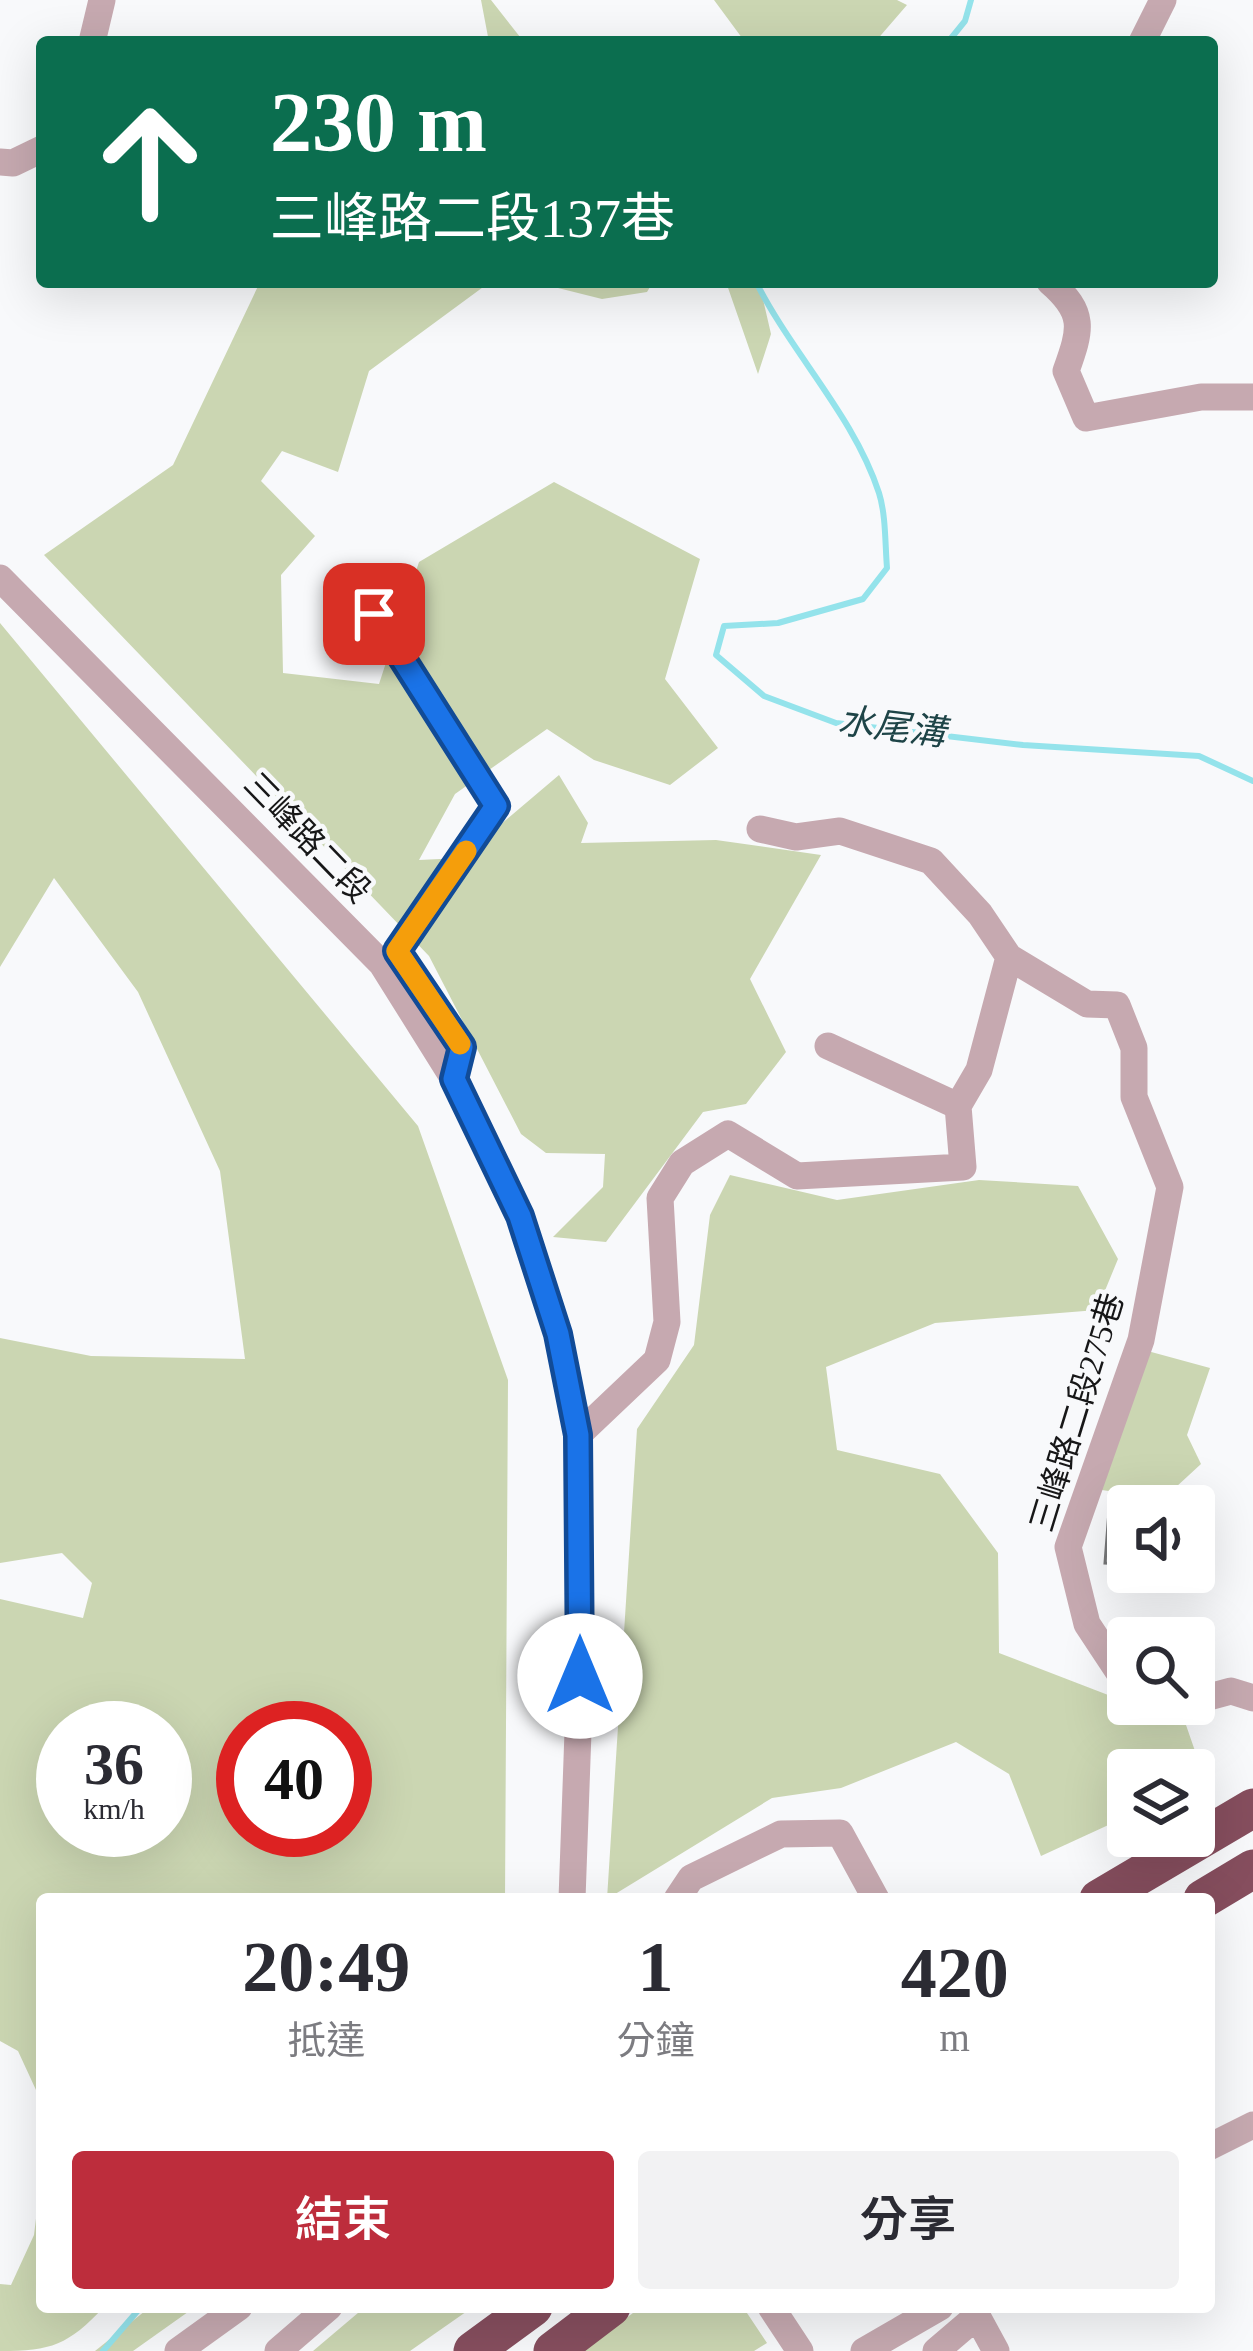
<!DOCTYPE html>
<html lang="zh-TW">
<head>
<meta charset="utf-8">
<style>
	body { margin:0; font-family:"Times New Roman","Noto Sans TC",serif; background:#f2f2f3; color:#2b2b33; height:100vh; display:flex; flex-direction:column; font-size:45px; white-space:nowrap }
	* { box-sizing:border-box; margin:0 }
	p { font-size:39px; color:#7c7c81 }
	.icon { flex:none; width:66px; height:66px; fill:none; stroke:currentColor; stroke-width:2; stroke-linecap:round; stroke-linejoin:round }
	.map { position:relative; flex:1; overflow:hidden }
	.details { position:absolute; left:36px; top:1893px; width:1179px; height:420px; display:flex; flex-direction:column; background:#fff; border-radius:12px; box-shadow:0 12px 48px #0002 }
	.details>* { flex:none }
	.top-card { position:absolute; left:36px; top:36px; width:1182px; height:252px; border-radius:12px; box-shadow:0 12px 48px #0002; background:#0b6e4f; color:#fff; overflow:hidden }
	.buttons { position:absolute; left:1107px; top:1485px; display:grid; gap:24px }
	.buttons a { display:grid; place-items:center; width:108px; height:108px; border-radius:12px; background:#fff; box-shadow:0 12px 48px #0002; font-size:60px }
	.speed { position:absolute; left:36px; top:1701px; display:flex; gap:24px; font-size:60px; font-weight:700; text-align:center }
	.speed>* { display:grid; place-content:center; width:156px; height:156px; border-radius:50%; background:#fff; box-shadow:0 12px 48px #0002; line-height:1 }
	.speed small { font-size:30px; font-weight:400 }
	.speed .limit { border:18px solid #d22; background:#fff; color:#111 }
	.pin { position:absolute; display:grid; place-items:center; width:102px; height:102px; color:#fff; margin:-51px; border-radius:24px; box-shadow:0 6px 18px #0006 }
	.me { position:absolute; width:132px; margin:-66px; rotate:0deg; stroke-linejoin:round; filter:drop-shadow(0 0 9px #0008) }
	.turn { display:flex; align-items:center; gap:42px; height:252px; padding:0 36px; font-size:54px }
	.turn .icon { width:156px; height:156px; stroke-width:2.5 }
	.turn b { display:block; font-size:84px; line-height:102px }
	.eta { display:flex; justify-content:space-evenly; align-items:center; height:204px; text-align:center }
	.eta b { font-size:72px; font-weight:600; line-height:84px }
	.button { display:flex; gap:24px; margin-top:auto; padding:24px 36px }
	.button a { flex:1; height:138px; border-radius:12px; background:#bd2d3c; color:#fff; font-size:48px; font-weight:600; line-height:138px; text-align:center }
	.button a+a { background:#f2f2f3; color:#2b2b33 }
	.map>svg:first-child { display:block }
</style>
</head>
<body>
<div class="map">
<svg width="1253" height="2351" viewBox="0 0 1253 2351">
	<rect width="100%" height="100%" fill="#f8f9fb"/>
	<path fill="#cbd6b2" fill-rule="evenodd" d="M481,0h10l33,42h-35z
		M714,0h183l10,5 -32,37h-130z
		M260,282h230l-121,89 -31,101 -56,-21 -21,30 54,55 -34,39 2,98 96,11 40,-122 135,-80 146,77 -35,120 53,69 -48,37 -76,-25 -47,-31 -92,65 -36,66 42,-2 98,-83 29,48 -7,20 135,-3 105,15 -71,124 36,73 -40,52 -43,8 -97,130 -53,-5 50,-50 2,-33 -59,-1 -25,-19 -92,-178 -385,-401 129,-90z
		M534,282h119l-6,10 -45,7z
		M726,282h33l12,52 -13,40z
		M0,623l418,503 90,254 -3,519h-463v204l-24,-52 -18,-10v-442l83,19 9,-35 -30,-30 -62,10v-225l91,18 154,3 -25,-188 -82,-179 -84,-114 -54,89zM63,1728h102v102h-102zM243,1728h102v102h-102z
		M730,1175l107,25 142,-20 99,6 40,73 -21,51 -162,13 -109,44 11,83 103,24 58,79 1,100 187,72 19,55 -11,6v-16h-66v46l-87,40 -32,-82 -53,-32 -115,46 -69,10 -165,101 30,-470 57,-84 16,-130z
		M1144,1350l66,18 -23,67 14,29 -38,35 -68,-10z
		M42,2169v138h62c-36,38 -52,44 -104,44v-67l11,1 23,-50z
		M150,2307h45l-62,44h-38z
		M365,2307h108l-63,44h-97z
		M641,2307h102l24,36 -13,8h-172z"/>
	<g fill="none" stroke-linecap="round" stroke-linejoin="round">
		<path stroke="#94e3eb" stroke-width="6" d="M948,42l17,-21 6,-21
			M756,282c36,72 98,134 123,211 7,22 6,51 8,75l-24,31 -85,24 -54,3 -8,29 48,41 72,27 187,22 176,11 54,25
			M103,2351l38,-44"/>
	</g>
	<path fill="#bbbcbd" stroke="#777879" stroke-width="3" d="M1109,1511h19v53l-23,-1z"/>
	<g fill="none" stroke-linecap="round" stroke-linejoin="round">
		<path stroke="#c6a9b0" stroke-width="27" d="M92,42l10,-42
			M1142,42l21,-42
			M0,162l13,1 29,-14
			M1050,282c36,31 31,47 16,89l20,47 115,-21h52
			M0,578l382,386 72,115 66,138 38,117 20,101 2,241 -8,223
			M374,614l122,192 -99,145 65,96 -8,32
			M760,829l36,8 44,-6 91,30 49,53 29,43
			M958,1106l21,-36 30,-113 78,47 30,1 17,43v49l36,90 -29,153 -73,207 19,77 41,62
			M578,1435l79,-75 10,-38 -7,-124 22,-35 46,-29 69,42 166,-9 -5,-61 -130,-60
			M1194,1701l37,-10 22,7
			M677,1899l14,-21 90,-44 59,-1 36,66
			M1209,2147l44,-22
			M771,2307l29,44
			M178,2351l61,-44
			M278,2351l51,-44
			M864,2351l76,-44
			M936,2351l41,-35 19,35"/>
		<path stroke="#864e5e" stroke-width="39" d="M1099,1899l154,-91
			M1203,1899l50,-30
			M473,2351l60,-44
			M553,2351l58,-44"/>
	</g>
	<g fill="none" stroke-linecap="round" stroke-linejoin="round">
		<g stroke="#114b97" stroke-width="30">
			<path id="route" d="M374,614l122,192 -99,145 65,96 -8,32 66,137 38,118 20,101 2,241"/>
		</g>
		<use href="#route" stroke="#1a73e8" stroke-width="21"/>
		<path stroke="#f59e0b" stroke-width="21" d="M460,1044l-63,-93 69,-100"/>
	</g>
	<g text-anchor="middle" stroke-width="9" stroke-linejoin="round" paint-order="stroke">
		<g font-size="33" fill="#171718" stroke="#f8f9fb">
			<text transform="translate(308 837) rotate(46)" y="12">三峰路二段</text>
			<text transform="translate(1076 1412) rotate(-73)" y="12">三峰路二段275巷</text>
		</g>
		<g font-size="36" font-style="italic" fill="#1e4447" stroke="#f8f9fb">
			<text transform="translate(892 726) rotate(7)" y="13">水尾溝</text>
		</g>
	</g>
</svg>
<div class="buttons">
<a><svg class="icon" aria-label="sound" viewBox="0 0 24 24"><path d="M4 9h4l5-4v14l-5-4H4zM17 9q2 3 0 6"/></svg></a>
<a><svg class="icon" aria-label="search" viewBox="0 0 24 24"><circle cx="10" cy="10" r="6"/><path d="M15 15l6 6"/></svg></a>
<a><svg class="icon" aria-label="layers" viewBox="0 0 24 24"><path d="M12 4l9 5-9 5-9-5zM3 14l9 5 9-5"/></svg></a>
</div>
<div class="speed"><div>36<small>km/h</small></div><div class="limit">40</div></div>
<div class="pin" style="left:374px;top:614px;background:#d93025"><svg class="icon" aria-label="arrive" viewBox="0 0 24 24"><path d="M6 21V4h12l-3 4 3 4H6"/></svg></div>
<svg class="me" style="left:580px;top:1676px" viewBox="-20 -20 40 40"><circle r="19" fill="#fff"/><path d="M0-13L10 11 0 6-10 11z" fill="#1a73e8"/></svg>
<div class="top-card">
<div class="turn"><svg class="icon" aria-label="ahead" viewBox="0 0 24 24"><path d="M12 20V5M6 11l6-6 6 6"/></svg><div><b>230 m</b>三峰路二段137巷</div></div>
</div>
<section class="details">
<div class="eta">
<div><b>20:49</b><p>抵達</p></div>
<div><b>1</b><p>分鐘</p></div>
<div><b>420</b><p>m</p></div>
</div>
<div class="button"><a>結束</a><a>分享</a></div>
</section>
</div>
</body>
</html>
